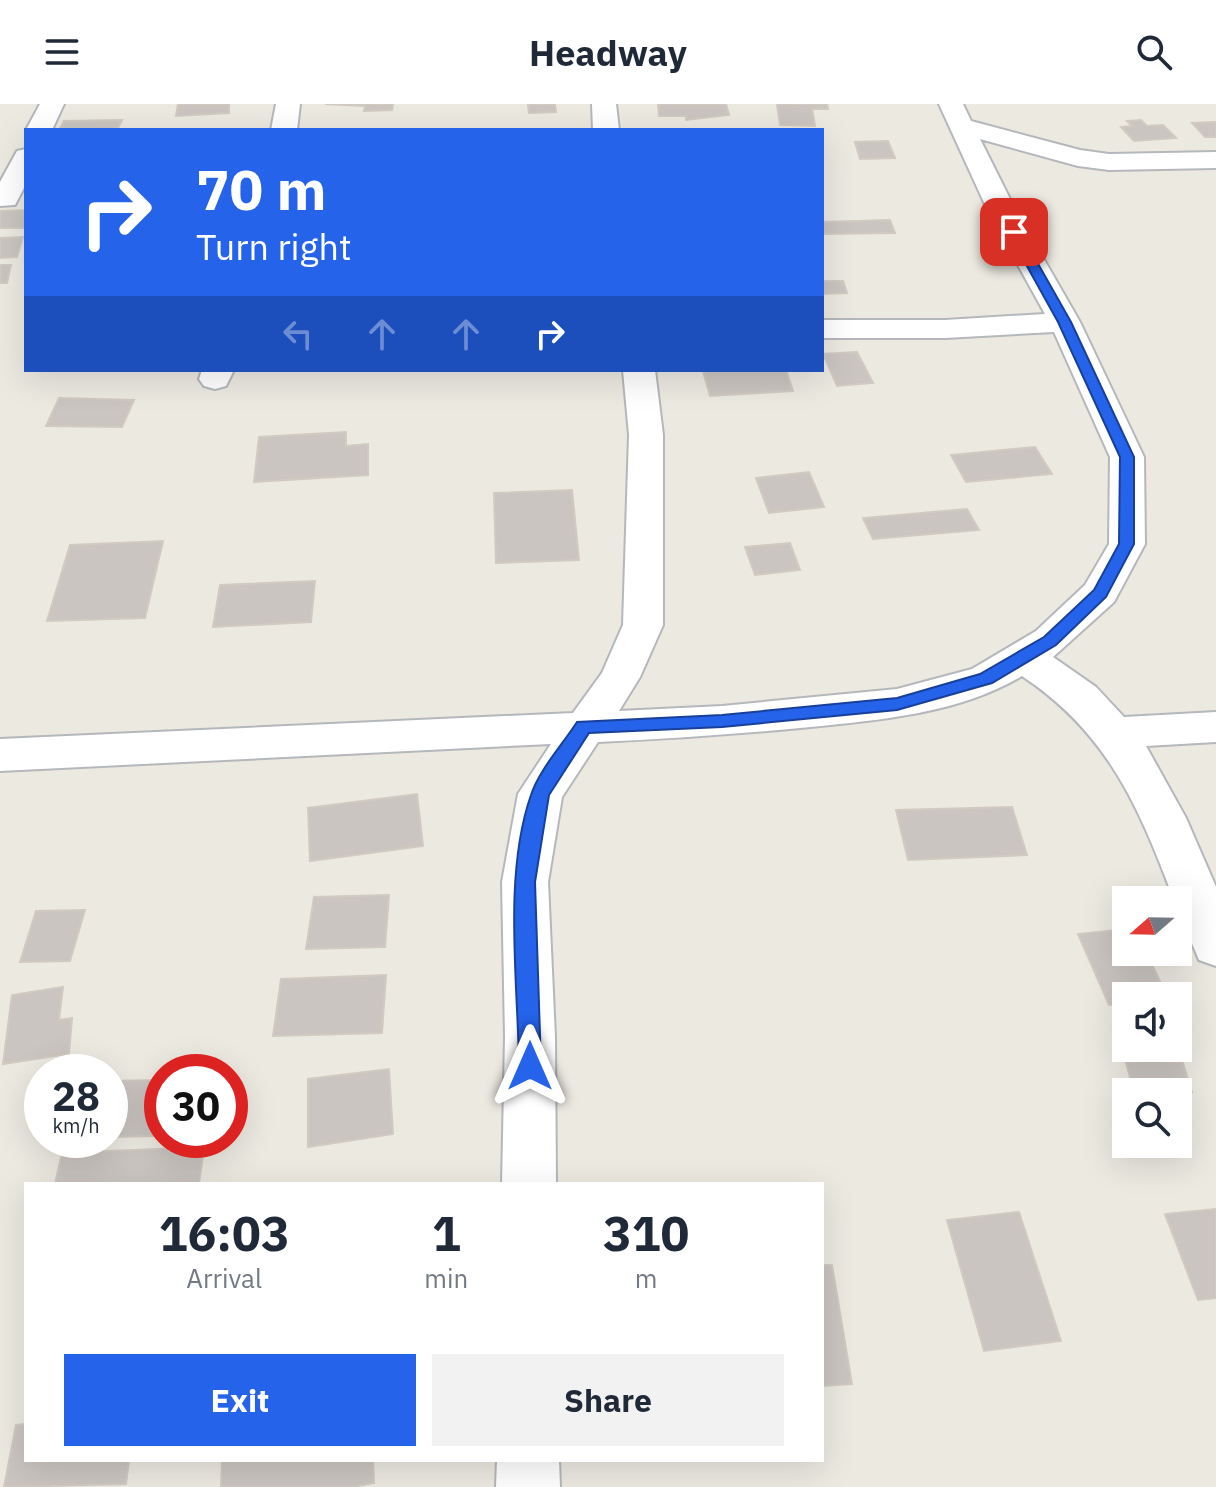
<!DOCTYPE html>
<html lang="en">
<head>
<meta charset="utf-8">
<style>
	body { margin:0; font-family:"IBM Plex Sans",sans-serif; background:#f2f2f3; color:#1f2937; height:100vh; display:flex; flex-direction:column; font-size:30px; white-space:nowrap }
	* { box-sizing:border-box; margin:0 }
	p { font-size:26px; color:#747a83 }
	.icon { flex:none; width:44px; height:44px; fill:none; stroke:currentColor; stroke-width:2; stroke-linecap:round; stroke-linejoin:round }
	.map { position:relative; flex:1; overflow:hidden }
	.details { position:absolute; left:24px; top:1078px; width:800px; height:280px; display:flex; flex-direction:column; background:#fff; border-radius:0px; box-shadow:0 8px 32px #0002 }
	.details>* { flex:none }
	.guide { position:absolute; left:24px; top:24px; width:800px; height:244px; border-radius:0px; box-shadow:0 8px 32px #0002; background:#2563eb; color:#fff; overflow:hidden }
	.needle { width:52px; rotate:250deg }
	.controls { position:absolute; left:1112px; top:782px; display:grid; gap:16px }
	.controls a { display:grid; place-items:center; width:80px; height:80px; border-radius:0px; background:#fff; box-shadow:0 8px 32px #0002; font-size:40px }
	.speed { position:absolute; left:24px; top:950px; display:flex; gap:16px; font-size:40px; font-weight:700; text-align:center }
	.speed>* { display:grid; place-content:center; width:104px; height:104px; border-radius:50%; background:#fff; box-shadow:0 8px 32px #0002; line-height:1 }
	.speed small { font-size:20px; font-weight:400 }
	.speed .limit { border:12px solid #d22; background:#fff; color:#111 }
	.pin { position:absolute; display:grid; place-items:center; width:68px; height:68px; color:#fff; margin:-34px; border-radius:16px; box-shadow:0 4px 12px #0006 }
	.me { position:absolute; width:88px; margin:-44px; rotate:0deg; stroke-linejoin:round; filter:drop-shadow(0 0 6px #0008) }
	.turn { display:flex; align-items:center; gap:28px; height:168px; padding:0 40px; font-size:36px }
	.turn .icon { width:104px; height:104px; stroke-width:2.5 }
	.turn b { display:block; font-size:56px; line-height:68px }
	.lanes { display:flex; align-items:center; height:76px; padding:0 40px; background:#0003; justify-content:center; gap:40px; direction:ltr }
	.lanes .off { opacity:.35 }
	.eta { display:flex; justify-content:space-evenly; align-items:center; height:136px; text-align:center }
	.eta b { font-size:48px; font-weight:700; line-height:56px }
	.cta { display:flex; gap:16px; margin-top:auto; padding:16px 40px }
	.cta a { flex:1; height:92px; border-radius:0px; background:#2563eb; color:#fff; font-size:32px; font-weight:700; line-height:92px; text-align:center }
	.cta a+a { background:#f2f2f3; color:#1f2937 }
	header { display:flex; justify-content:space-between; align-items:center; height:104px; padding:0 40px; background:#fff; font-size:36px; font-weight:700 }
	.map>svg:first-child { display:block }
</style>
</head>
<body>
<header><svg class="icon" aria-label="menu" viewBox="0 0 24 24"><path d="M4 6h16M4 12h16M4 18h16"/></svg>Headway<svg class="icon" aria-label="search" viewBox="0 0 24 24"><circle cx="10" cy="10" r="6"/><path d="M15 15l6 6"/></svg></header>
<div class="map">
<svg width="1216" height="1383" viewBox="0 0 1216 1383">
	<rect width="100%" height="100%" fill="#ece9e1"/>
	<path fill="#cac5c0" stroke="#d1cac0" stroke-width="2" d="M178,0h51v9l-53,3z
		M325,0h68l-1,6 -28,1 1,-5z
		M528,0h27l1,8 -27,1z
		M658,0h68l3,11 -43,5v-4h-27z
		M777,0h50l1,5h-16l3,17 -35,-1z
		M122,16l-5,10h-58l5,-9z
		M1141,16l6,6 16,-1 13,13 -42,3 -13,-14 11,-1 -5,-5z
		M1216,18v15h-11l-13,-14z
		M888,37l7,17 -35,1 -5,-17z
		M26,106l-1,18h-25v-17z
		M890,116l5,13 -71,1 -2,-5v-7z
		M23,133l-6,20 -17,1v-20z
		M0,161h11l-4,18h-7z
		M822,177h21l4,12 -25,1z
		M857,248l16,31 -36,3 -14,-32z
		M786,266l7,21 -83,5 -7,-25z
		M59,294l75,2 -12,27 -76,-1z
		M346,328v14l22,-2v31l-114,7 5,-45z
		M1035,343l17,27 -86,8 -15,-27z
		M809,368l15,35 -55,6 -13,-35z
		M572,386l7,70 -83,3 -2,-70z
		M967,405l12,21 -106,9 -10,-21z
		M163,437l-18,77 -98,3 23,-76z
		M790,439l10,27 -45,5 -10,-28z
		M315,477l-4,41 -98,5 7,-42z
		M417,690l6,52 -113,15 -2,-53z
		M1012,703l15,48 -119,5 -12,-50z
		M389,791l-4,52 -79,2 8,-52z
		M85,806l-15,51 -50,1 16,-51z
		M1126,825v23h20l21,44h-41v8l-17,1 -31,-71z
		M386,871l-4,58 -109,3 8,-57z
		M63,883l-4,33 13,-2 -3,36 -66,10 9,-69z
		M1116,922h10v22l52,-1 14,45h-58z
		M389,965l4,65 -85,13v-68z
		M162,976l-7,56 -45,1v-56z
		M204,1043l-5,37h-144l7,-31z
		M1216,1105v89l-18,2 -33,-86z
		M1019,1108l42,129 -77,10 -37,-131z
		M822,1161h10l20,119 -30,2z
		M26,1320v36h103l-3,24 -122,3 12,-62z
		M222,1356h151l1,23 -22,4h-131z"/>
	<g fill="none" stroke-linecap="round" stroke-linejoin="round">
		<g stroke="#b4b8bc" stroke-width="4">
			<path id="minor" d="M40,0h24l-12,26h-26z
				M276,0h24l-3,26h-26z
				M592,0h24l3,26h-26z
				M939,0h24l8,17 109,29 29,4 107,-2v16l-107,2 -31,-4 -98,-27 35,70 65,113 64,135 1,87 -31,58 -61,55 43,30 28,30 92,-5v30l-70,4 40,72 30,69v79l-17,-6 -21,-50v-10h-4c-35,-93 -66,-167 -152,-224 -62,37 -140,44 -211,51 -71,7 -142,12 -213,15l-36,55 -14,85 7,155 1,147h-54l3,-147 -3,-155 16,-88 33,-50 -551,27v-32l573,-26 29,-40 21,-48 6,-190 -6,-65h32l8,65v190l-23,52 -21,34 103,-5 175,-17 75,-20 64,-38 49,-46 24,-41 1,-87 -56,-125 -109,6h-123v-18h123l100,-6 -58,-105z
				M26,45v35l-11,21 -15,1v-24l17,-31z
				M202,266h32l-8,16 -11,3 -11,-3 -5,-7z
				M497,1356h62l1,27h-64z"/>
		</g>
		<use href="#minor" fill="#fff" fill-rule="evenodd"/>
	</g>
	<path fill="#2563eb" stroke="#184099" stroke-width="2" d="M1014,124l6,4 51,90 63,135v87l-28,53 -50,48 -64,38 -95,27 -175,17 -133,6 -40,62 -14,87 6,184 -3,7h-16l-3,-7c-1,-84 -16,-191 12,-271 8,-25 32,-51 46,-73l145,-7 175,-17 83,-24 64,-37 50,-47 25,-46 1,-87 -62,-135 -50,-90z"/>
</svg>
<div class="controls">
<a><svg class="needle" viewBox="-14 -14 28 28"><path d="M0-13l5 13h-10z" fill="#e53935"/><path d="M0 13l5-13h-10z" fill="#747a83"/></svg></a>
<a><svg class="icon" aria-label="sound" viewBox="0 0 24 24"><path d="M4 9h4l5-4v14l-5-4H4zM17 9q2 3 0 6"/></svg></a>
<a><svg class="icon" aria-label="search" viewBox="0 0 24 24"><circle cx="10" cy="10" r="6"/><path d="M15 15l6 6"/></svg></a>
</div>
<div class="speed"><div>28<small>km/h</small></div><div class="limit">30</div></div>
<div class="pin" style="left:1014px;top:128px;background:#d93025"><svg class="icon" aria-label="arrive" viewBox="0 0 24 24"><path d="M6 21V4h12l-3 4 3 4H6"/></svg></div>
<svg class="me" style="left:530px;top:962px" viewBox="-20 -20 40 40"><path d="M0-17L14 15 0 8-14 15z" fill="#2563eb" stroke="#fff" stroke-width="4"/></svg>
<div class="guide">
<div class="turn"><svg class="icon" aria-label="right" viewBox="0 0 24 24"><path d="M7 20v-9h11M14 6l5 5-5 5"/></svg><div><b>70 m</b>Turn right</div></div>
<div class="lanes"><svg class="icon off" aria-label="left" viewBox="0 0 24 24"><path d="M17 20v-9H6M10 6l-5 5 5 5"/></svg><svg class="icon off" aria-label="ahead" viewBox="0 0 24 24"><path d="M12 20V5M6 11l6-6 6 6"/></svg><svg class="icon off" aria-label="ahead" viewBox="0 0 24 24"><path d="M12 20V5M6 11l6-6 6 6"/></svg><svg class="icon" aria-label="right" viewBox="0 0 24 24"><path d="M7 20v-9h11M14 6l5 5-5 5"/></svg></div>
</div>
<section class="details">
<div class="eta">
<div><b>16:03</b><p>Arrival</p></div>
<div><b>1</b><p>min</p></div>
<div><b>310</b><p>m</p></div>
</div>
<div class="cta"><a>Exit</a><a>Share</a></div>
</section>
</div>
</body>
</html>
